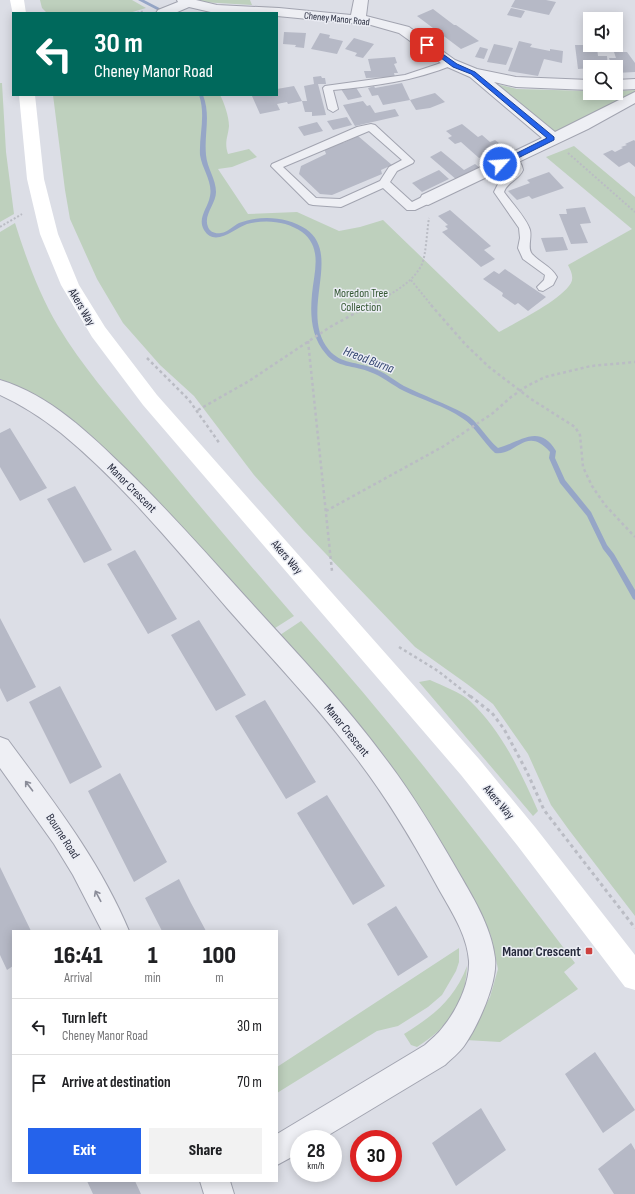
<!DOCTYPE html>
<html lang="en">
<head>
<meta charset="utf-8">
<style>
	body { margin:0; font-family:"Sofia Sans Condensed",sans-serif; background:#f2f2f2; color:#202124; height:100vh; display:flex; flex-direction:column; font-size:15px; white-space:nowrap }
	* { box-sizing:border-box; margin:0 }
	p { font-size:13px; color:#757577 }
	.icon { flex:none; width:22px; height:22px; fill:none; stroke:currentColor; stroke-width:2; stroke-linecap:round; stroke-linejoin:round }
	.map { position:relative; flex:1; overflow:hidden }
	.drawer { position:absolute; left:12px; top:930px; width:266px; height:252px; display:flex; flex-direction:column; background:#fff; border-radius:0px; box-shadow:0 2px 10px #0003 }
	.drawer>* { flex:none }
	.hud { position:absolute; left:12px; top:12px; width:266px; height:84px; border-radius:0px; box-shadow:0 2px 10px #0003; background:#00695c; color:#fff; overflow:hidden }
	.controls { position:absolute; left:583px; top:12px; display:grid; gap:8px }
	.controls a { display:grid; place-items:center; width:40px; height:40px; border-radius:0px; background:#fff; box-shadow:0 2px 10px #0003; font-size:20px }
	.speed { position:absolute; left:290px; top:1130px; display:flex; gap:8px; font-size:20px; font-weight:700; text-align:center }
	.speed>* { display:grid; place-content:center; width:52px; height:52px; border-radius:50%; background:#fff; box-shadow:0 2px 10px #0003; line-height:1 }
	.speed small { font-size:10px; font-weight:400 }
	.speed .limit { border:6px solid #d22; background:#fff; color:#111 }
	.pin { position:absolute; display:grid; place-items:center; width:34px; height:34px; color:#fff; margin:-17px; border-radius:8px; box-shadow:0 2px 6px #0006 }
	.me { position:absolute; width:44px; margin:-22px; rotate:64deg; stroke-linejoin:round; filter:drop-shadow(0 0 3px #0008) }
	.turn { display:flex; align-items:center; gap:14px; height:84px; padding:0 16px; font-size:18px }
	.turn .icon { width:52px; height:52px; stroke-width:2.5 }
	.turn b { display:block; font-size:28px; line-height:34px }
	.eta { display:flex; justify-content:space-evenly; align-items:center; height:68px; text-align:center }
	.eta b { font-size:24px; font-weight:800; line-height:28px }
	.cta { display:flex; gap:8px; margin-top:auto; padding:8px 16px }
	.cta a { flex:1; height:46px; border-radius:0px; background:#2563eb; color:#fff; font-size:16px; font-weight:800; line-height:46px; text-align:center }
	.cta a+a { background:#f2f2f2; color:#202124 }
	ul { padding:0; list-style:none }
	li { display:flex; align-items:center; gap:12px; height:56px; padding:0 16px; border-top:1px solid #e0e0e0 }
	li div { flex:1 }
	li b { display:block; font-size:15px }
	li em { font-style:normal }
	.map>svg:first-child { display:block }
</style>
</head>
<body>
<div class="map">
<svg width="635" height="1194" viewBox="0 0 635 1194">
	<rect width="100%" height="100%" fill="#dcdee6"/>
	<path fill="#bed0bd" d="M40,0h92l14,8 -17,5h-82l-5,-5z
		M195,0h55l2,5 -51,-3z
		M0,83h2l4,69 8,62 -14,8z
		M496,84l21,5 73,2v2h26v-2l19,-1v2l-81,40z
		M53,95h167c4,7 9,22 9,31 -1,11 -5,16 -1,28l21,-5 8,8 -25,10 -14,2 30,45 49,-2 42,19 21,-4 23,-7 116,112c18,-10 62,-32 72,-49 3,-6 0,-12 -3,-18l64,-36 -86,-72 28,-11 61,51v719l-66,-86 -18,-25 -23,-51 -35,-50 -26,-20 -52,-37 -112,-117 -49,-55 -60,-79 -34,-31 -37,-42 -26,-44 -27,-60 -5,-29z
		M15,223c11,35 24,71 43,103 24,40 54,74 83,109 50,61 101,121 153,181l-22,14 -223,-225 -21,-14 -28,-12v-147z
		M301,621c98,109 186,225 274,342l-11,9 14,17 -78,53 -34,-2 24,-43 8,-28 -7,-33 -16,-34 -22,-39 -32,-49 -141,-179z
		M430,680c13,6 30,12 40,21 31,29 51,71 68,110l-5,5 -114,-134z
		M459,948v14l-3,9 -14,24 -14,12 -30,19 -21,5 -100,62v-26z
		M467,966c-2,41 -17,59 -50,81l-6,-2 -7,-11c30,-19 50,-34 63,-68z"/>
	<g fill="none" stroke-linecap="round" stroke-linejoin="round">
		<path fill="#96a6c7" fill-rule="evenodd" d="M138,0h6l25,13h-6z
			M199,95h4c8,21 1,38 3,60 1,13 10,24 10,37 0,12 -13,23 -8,35 2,5 7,7 13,6 7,-1 12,-7 18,-10 20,-8 48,-7 67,6 37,26 -8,83 23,121 12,14 28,12 44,18 11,4 21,12 31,18 20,10 41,17 61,28 13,7 21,24 33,34 23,-6 41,-25 58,3l-1,7 10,22 26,32 16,33 7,9 21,36v10l-2,-1 -23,-41 -7,-9 -16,-33 -27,-33 -11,-25 1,-6c-24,-27 -33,4 -55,1 -12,-11 -20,-27 -33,-35 -17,-12 -40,-18 -58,-27 -12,-6 -22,-15 -34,-19 -16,-7 -33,-4 -44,-18 -15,-17 -16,-39 -14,-60 2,-22 11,-46 -10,-62 -15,-11 -37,-13 -55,-8 -12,4 -32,24 -43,6 -7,-12 4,-22 6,-34 3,-14 -8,-27 -10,-41 -1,-21 6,-39 -1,-60z"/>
	</g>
	<path fill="#b6b9c6" d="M515,0h31l10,2 -7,13 -38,-8z
		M511,8l14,3 -4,7 -14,-3z
		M433,9l21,16h2l23,16 -18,8 -44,-33z
		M284,32l22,1 -2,15 -9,-1 1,-2 -13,-1z
		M320,33l10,2 -1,3 14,3 -6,13 -26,-5z
		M354,38l20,6 -11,14 -8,-2 2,-3 -12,-4z
		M519,41l13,3 -2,3 20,4v-2l13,2 -1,12 -18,-4 -6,17 -30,-5z
		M494,44l19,4 -7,17 -19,-3z
		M575,45h12l1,3h9l1,8h9l1,11 -30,2z
		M480,47l8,2 -4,10 -9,-2z
		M614,52h13l8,11v9l-19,1v-6h-4l-3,-9h7z
		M395,57l2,6 -3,1 4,9h-4l1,4 -29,1 -2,-7h7l-3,-12z
		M321,76l1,2h3l1,6h-8l8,31 -14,1v-4h-7l-3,-11h5l-3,-15 10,-2 -1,-7z
		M402,83l8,17 -27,5 -5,-10 -6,1 -4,-8 6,-2 1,2z
		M294,86l8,15 -14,3 -1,-2 -10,2 3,6 -20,4 -8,-18 25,-1v-6z
		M355,86l7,11 -14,3 -7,-11z
		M435,93l10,9 -15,6 -14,2 -6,-10z
		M363,101l4,5 3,-1 5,8 20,-4 4,7 -44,10 -12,-21z
		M347,117l5,8 -19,5 -6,-9z
		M317,122l6,9 -19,5 -6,-9z
		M462,124l16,13 4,-2 8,7 5,-2 9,7 -8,3 9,7 -14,6 -8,-7 -4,2 -18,-16 -6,2 -7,-6 4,-2 -6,-5z
		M358,136l34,29 -11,5 1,4 -50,21 -12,-1 -21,-20 2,-8 25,-12 -2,-6 16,-7 3,2z
		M634,140l1,1v26l-6,-5 -10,5 -16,-13 9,-4 3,2 8,-4 -2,-1 6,-2 -2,-1z
		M441,151l23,19 11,-6 5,4 -23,12 -27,-23z
		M439,170l10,9 -27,13 -10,-9z
		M549,172l15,16 -32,11 -3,-3 -12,4 -9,-9 22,-8 -3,-3z
		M585,207l6,16 -11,1 8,19 -17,1 -12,-30h8l-1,-5z
		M450,210l41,36 -7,4 11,9 -14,8 -39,-35 6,-3 -3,-3 3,-1 -10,-9z
		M563,237l5,13 -22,2 -5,-14z
		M505,269l16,11 25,17 -18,14 -10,-8 -3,2 -13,-9 1,-3 -20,-14 11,-8 5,3z
		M10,428l37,60 -27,13 -20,-34v-34z
		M75,486l37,64 -28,13 -37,-64z
		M135,550l42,69 -29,15 -41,-70z
		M0,618l36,69 -29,15 -7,-14z
		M199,620l47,75 -30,16 -45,-76z
		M60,686l42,81 -32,17 -41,-82z
		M265,700l51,82 -30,17 -51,-83z
		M120,773l47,89 -33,20 -46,-91z
		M327,795l58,91 -32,19 -56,-92z
		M0,867l31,64h-18v35l-6,4 -7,-15z
		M179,879l12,24 15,28h-44l-17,-33z
		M396,906l32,51 -30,19 -31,-52z
		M595,1052l40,58 -32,23 -38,-59z
		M481,1108l25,42 -50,36 -24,-43z
		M631,1143l4,7v44h-21l-16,-25z
		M87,1181h48l6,13h-48z"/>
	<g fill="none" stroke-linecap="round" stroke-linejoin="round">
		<g stroke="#a2a4b0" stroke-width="2">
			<path id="service" d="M450,60l5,3 -2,2c-39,16 -78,21 -120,25l5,19 -5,3 -5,-3 -5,-21 2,-2 80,-11z
				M371,124l4,1 39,36 -1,2 -16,8 -7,11 22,20 12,-6h8l1,3 -1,3 -17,8h-8l-24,-22 -42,19 -28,-2 -4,-1 -38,-38 1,-2 85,-37zM369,131l33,29 -13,7 -9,14 -40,18 -24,-1 -33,-31z
				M512,156c6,1 10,8 11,14 -4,10 -16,12 -19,22 7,10 23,27 26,38 2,8 -3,18 2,24 8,9 19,12 25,23l-4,8 -10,6 -4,-1 -2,-3 7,-7 1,-5 -22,-16 -5,-11 2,-10 -1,-10 -25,-36 6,-12 12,-8v-6l-5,-7z"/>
		</g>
		<g stroke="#a2a4b0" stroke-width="2">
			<path id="minor" d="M177,0h19l21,5 62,3 72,7 3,-15h14l-2,16 43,11 46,33 22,9 39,8 74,3v10l-74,-3 -22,-5 61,50 80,-40v11l-47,26 -160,76 -6,-2 -2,-4 2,-4 120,-57 -72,-61 -25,-11 -46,-33 -28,-8 -94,-9v-3h-62l-26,-6 -14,6h-19l2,-3 20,-8z
				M635,79v10l-19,1v-10z
				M0,380c50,15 90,54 127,90 41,40 79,83 117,125 48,53 98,105 141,163 27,35 49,72 71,110 16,28 35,57 39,90 3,24 -17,68 -31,88 -5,7 -13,13 -19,19l-123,74h-23v14l-22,12v-31l148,-89c6,-6 13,-11 18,-18 14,-17 27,-44 26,-66 -2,-28 -20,-53 -33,-77 -24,-44 -49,-86 -79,-125 -40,-53 -86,-101 -130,-151 -52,-60 -104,-124 -166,-175 -19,-15 -39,-28 -61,-38z
				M0,737l8,3c45,61 92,121 121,191h-27l-29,-56 -19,-31 -54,-76z
				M200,1181h30l4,13h-30z"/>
		</g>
		<path stroke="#babcc4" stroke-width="2" stroke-dasharray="2 2" stroke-linecap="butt" d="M137,13l7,-2
			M568,153l67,59
			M0,227l22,-13
			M411,280l21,26
			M368,306c19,-10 44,-21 54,-42 4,-9 5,-34 7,-46"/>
		<path stroke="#babcc4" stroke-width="2.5" stroke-dasharray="3 3" stroke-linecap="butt" d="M431,305l34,39 24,23 42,32 44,28 5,8 3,32 9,19 13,19 30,32
			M308,341l24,230
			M147,358l42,42 31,44
			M198,410l51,-29 81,-54 40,-22
			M326,511l118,-65 49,-33 18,-16 16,-11 18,-9 46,-11 44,-4
			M399,647l39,24 33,26"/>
		<path stroke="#babcc4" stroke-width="3" stroke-dasharray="3.5 3.5" stroke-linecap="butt" d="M470,696l22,17 12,16 23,43 17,38 91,118"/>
		<use href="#service" fill="#eeeff4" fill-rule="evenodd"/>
		<use href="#minor" fill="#eeeff4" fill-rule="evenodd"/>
		<path fill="#fff" fill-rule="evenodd" d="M10,0h14l2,13h-13v2z
			M19,95h16l9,84 14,55 21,51 26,42 52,68 322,364 56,68 100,128v35l-10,-3 -108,-142 -56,-70 -318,-370 -51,-68 -31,-52 -21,-51 -13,-55z"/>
	</g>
	<defs><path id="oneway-shaft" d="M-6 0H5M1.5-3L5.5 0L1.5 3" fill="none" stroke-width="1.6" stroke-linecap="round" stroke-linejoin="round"/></defs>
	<g stroke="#8a8c98">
		<use href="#oneway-shaft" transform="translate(29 786) rotate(-127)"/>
		<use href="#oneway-shaft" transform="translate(98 896) rotate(-118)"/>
	</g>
	<path fill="#2563eb" stroke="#184099" d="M427,43l30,21 18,8 79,65v3l-52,26h-5v-3l50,-25 -76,-64 -18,-7 -28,-21 -1,-1z"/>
	<rect fill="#cd403e" stroke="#ebedf4" stroke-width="1.5" x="585" y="947" width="8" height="8" rx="2"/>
	<g text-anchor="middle" stroke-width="3" stroke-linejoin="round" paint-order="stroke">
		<g font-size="10" fill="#262a3c" stroke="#ebedf4">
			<text transform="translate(337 18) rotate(6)" y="4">Cheney Manor Road</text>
		</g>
		<g font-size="12" fill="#345733" stroke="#ebedf4">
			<text x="361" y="297">Moredon Tree<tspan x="361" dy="14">Collection</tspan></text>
		</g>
		<g font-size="12" fill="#262a3c" stroke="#ebedf4">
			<text transform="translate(82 307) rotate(60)" y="4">Akers Way</text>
			<text transform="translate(132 488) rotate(45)" y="4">Manor Crescent</text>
			<text transform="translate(287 557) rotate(49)" y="4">Akers Way</text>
			<text transform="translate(347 730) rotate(51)" y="4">Manor Crescent</text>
			<text transform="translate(499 802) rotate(50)" y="4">Akers Way</text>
			<text transform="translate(63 836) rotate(57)" y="4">Bourne Road</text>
		</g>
		<g font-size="13" font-style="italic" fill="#30426f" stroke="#ebedf4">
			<text transform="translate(369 359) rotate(21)" y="5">Hreod Burna</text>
		</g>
		<g font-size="14" font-weight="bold" fill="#262a3c" stroke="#ebedf4" text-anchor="end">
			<text x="581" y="956">Manor Crescent</text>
		</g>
	</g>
</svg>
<div class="controls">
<a><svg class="icon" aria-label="sound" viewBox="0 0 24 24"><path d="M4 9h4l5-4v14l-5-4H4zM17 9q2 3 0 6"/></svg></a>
<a><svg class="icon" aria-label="search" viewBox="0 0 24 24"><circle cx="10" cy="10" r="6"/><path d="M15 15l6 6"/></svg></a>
</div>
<div class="speed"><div>28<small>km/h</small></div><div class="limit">30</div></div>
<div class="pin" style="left:427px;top:45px;background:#d93025"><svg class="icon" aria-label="arrive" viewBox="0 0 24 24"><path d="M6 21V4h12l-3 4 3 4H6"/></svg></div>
<svg class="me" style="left:500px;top:164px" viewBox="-20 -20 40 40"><circle r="17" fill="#2563eb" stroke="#fff" stroke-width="3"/><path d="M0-11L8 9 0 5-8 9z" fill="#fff"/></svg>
<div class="hud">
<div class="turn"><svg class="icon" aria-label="left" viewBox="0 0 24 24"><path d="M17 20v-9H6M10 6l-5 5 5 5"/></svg><div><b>30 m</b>Cheney Manor Road</div></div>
</div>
<section class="drawer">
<div class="eta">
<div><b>16:41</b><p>Arrival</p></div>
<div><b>1</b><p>min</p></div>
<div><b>100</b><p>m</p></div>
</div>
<ul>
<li><svg class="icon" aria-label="left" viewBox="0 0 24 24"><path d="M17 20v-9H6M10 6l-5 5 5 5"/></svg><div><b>Turn left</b><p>Cheney Manor Road</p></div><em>30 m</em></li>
<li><svg class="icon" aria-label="arrive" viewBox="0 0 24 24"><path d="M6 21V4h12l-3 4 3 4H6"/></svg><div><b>Arrive at destination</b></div><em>70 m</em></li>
</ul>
<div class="cta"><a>Exit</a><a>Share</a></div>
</section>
</div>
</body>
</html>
